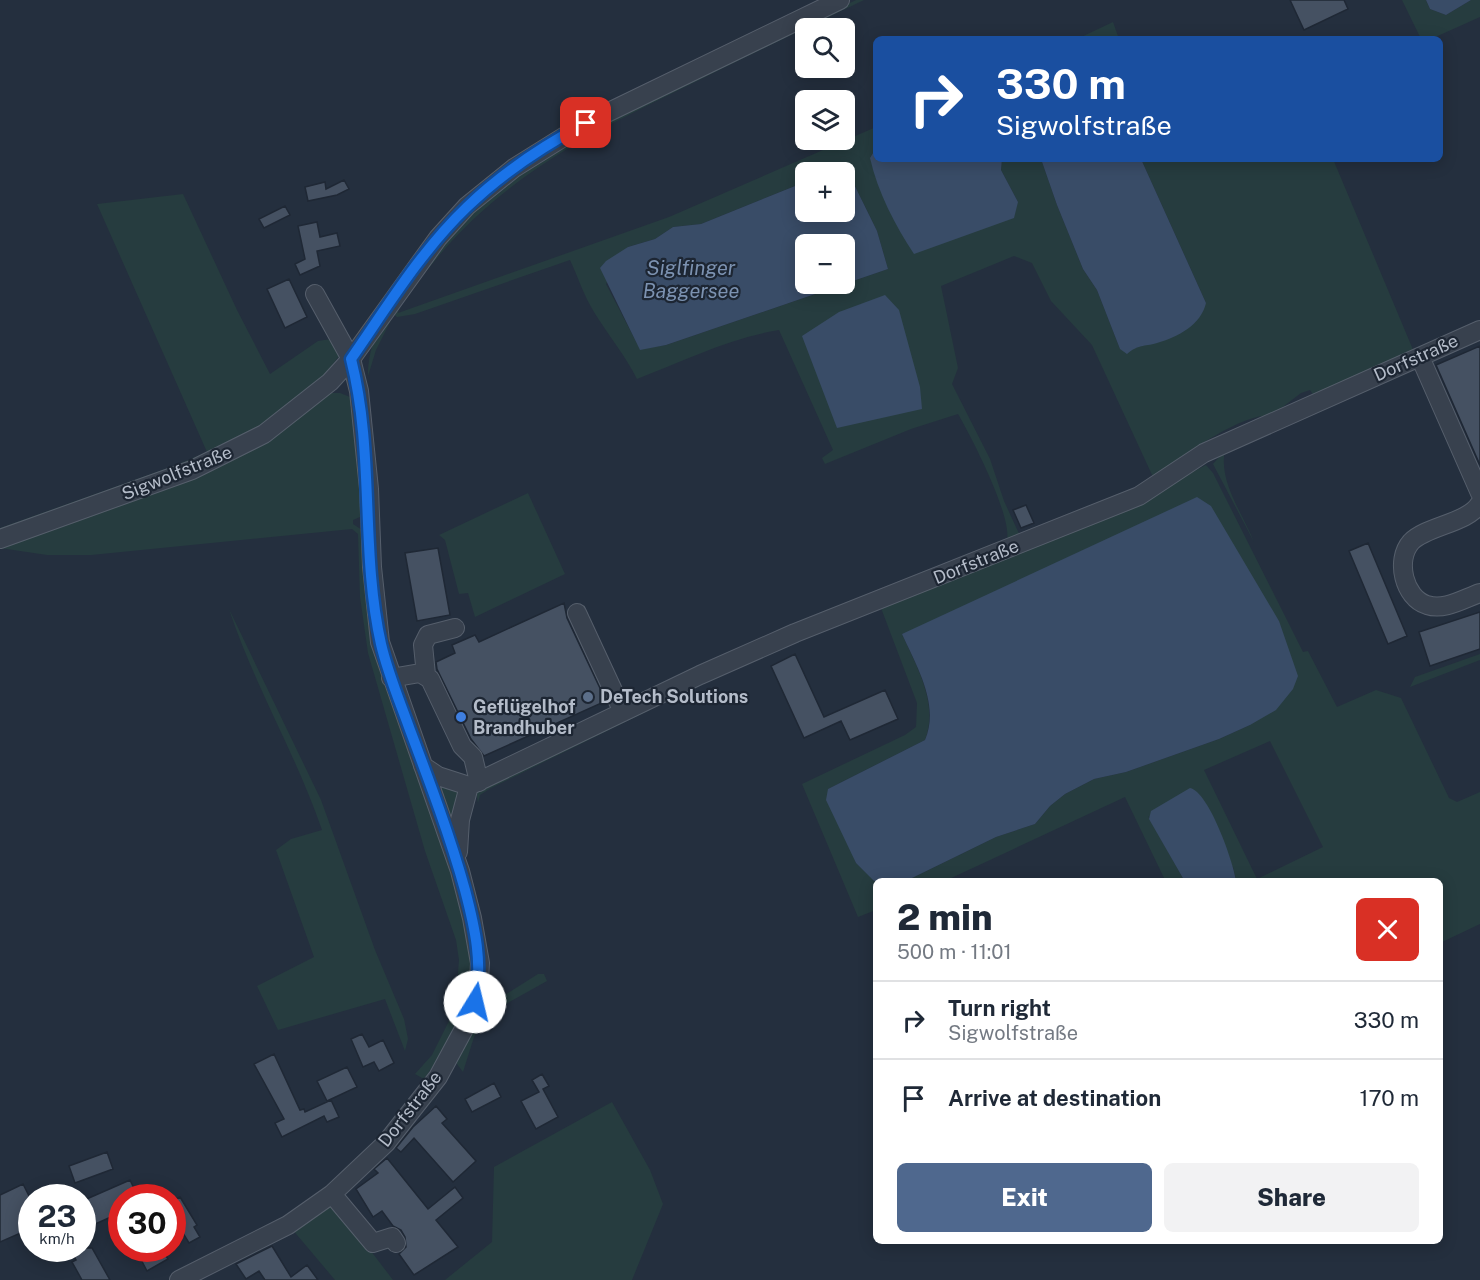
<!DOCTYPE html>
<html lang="en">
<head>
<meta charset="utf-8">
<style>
	body { margin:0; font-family:"Public Sans",sans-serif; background:#f2f2f3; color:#1f2937; height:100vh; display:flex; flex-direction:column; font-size:22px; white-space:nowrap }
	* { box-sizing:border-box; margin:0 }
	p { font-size:20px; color:#747a83 }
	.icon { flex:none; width:33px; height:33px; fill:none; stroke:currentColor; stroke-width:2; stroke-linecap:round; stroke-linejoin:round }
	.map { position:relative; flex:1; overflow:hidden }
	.details { position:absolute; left:873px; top:878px; width:570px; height:366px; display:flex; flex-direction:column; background:#fff; border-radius:9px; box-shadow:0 3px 15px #0003 }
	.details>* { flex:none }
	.banner { position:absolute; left:873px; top:36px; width:570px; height:126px; border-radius:9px; box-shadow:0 3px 15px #0003; background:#1a4fa0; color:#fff; overflow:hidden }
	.controls { position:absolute; left:795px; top:18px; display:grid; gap:12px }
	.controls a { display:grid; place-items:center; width:60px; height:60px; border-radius:9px; background:#fff; box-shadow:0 3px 15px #0003; font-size:30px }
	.speed { position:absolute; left:18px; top:1184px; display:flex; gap:12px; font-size:30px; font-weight:700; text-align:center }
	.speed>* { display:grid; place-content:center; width:78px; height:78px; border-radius:50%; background:#fff; box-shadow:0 3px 15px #0003; line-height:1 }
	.speed small { font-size:15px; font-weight:400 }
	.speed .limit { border:9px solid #d22; background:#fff; color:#111 }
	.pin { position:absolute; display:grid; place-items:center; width:51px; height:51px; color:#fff; margin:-26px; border-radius:12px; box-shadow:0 3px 9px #0006 }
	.me { position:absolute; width:66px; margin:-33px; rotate:9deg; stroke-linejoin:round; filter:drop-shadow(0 0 4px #0008) }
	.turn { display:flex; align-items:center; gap:21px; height:126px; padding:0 24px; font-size:27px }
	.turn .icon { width:78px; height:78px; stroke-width:2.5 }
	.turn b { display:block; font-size:42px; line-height:51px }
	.round { display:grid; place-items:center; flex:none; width:63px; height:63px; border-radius:9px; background:#f2f2f3 }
	.headline { display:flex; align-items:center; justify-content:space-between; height:102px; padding:0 24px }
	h1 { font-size:36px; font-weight:800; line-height:45px }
	.primary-button { display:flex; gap:12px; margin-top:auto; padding:12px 24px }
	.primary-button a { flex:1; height:69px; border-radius:9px; background:#4f688e; color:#fff; font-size:24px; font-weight:800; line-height:69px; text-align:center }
	.primary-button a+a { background:#f2f2f3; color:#1f2937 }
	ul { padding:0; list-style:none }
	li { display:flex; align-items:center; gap:18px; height:78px; padding:0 24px; border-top:2px solid #e0e1e3 }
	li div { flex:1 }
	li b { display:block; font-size:22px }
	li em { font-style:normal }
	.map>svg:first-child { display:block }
</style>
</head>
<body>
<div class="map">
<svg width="1480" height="1280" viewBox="0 0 1480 1280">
	<rect width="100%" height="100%" fill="#242f3e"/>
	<path fill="#263c3f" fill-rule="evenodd" d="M856,0h8c-58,28 -117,56 -175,85 -101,49 -190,94 -260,183 -10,12 -28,31 -31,45l271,-96 207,-90v21l-6,10 148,44 -17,-32 1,-11h39l16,46 26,64 14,21 23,59 36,-6 50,-40 -65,-144h192l81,193 -100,44 -4,-6 -9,3 -30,23c-30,-4 -93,44 -118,61l-61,-132 -41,-44 -19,-38 -18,-7 -73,30 17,82 -6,16 38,75 14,42 17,37 -14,2c5,-24 -35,-102 -49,-126l-47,15 -86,35 -3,-6 11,-8 -54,-120c-49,8 -96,31 -142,49 -12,-24 -29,-44 -43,-67 -10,-16 -16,-35 -24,-52l-155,54 -18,3 -5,-4 67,-88 30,-28 69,-50zM842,167l7,7 28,57 11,38 -222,76 -26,4 -34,-65 22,-37 27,-8 18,-12 28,-3 104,-42 1,-10h22z
		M1402,0h24l4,9 16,6 25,-15h9v17l-49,22h-10z
		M1113,22l6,17h-42z
		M183,194l54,116 33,64 48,-33 13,-2 8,17 -16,21 -65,51 -67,35 -191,68v-3l176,-63 31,-13 -110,-248z
		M391,320l-15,30 -8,26c0,-19 5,-46 23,-56z
		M331,393h9l10,4 2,6 -2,5 6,2 6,96 -2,11 -7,3v4l9,6 3,40 93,317 15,65 -4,51 -29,53 -16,23 -9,-5 17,-19 23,-46 4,-49 -3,-20 -31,-89 -57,-198 -8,-56 -2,-63 -6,-5 -261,26h-44l-47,-7 121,-44z
		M1225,450c-7,31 18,64 29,92l-41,-78z
		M1206,465l7,8 90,179 5,-1 29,56 39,-17 25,8 48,100 8,4 23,-10v132l-40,19v-63h-204l-3,-13 -85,-51 36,64h-19l-40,-83 -178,83h-39l88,-43 39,-13 15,-18 15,-12 29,-15 32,-7 93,-33 31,-14 29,-104 -19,-28 -358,41c15,33 37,71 23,106l-97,49 28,74 20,19v28l-18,7 -56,-133 103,-49 11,-8 1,-24 -36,-95 244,-101zM1270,741l53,106 -66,32 -53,-109z
		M528,493l37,81 -90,43 -7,-24 -9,1 -14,-54 -6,-5z
		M229,609l92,191 54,150 29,69 4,20 -3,12 -20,-52 -107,31 -21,-44 57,-29 -38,-107 15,-11 31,-9c-26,-76 -68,-145 -93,-221z
		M1480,654v6l-70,27 5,-10z
		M721,675l-230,113 -11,7 -2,8 -2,-13 179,-86z
		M436,784l25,7 -6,38z
		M538,974h6l3,7 -59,33 -14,23 -11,35 -9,-12 27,-59 11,2z
		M612,1102l38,68 13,34 -31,76h-187l47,-38 2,-75z
		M330,1203l5,1 58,76h-58l-43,-51z"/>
	<path fill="#394c67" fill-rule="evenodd" d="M1426,0h45l-25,15 -16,-6z
		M876,148v11h126l-1,11 17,32 -4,16 -100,36c-19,-29 -36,-61 -44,-96z
		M1041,159h100l65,144c-5,22 -28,34 -49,40 -14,4 -18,1 -30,11l-7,-5 -23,-59 -14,-21 -26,-64z
		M842,167l7,7 28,57 11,38 -222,76 -26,5 -40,-82 6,-7 22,-14 27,-8 18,-12 28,-3 104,-42 1,30h38v-40h-16zM844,244v40h-38v-40z
		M885,295l14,15 21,77 2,22 -85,19 -35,-92 37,-24z
		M1197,497l14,9 68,115 19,55 -5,13 -17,21 -26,15 -31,14 -93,33 -32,7 -29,15 -15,12 -15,18 -39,13 -88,43 -34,1 -18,-18 -30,-63 2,-11 97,-49c15,-35 -8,-73 -23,-106z
		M1190,788c19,4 43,73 46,92h-52l-35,-61 2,-8z"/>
	<path fill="#455162" stroke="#1f2835" stroke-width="1.5" d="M1290,0h54l4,9 -44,21z
		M344,180l5,9 -12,6 -29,6 -3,-14 20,-5 1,7z
		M285,206l5,9 -26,13 -5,-9z
		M317,222l3,15 17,-4 3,13 -23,5 3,15 -20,9 -5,-11 10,-5 -7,-33z
		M289,279l18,38 -22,11 -18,-39z
		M1480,346v119l-44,-100z
		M1026,505l8,18 -13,5 -8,-18z
		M1368,543l39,93 -19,8 -39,-93z
		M438,548l12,67 -33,6 -12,-68z
		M564,603l3,15 39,83 -122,55 -13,-17 -34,-70 -1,-7 19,-9 -3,-8 23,-10 4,7z
		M1480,612v37l-50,17 -11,-34z
		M795,654l29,63 61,-27 13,29 -48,21 -9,-19 -37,17 -33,-72z
		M362,1034l7,13 14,-7 11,23 -15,8 -5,-9 -11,5 -12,-28z
		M274,1054l26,56 4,-1 1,3 26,-12 8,17 -12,5 -3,-6 -42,21 -7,-14 9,-4 -30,-55z
		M347,1067l10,20 -30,14 -10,-20z
		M542,1074l7,12 -6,3 15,28 -22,12 -15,-28 18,-9 -7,-12z
		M494,1083l7,14 -29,15 -7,-13z
		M436,1106l11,13 -5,4 34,38 -23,21 -39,-44 -13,14 -5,-4 17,-21z
		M107,1152l6,17 -38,14 -6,-17z
		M387,1158l41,51 27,-22 8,11 -27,22 22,27 -44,28 -15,-21 7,-7 -1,-10 -4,-7 -8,-4 -11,-15 -9,6 -17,-28 22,-16 -4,-4z
		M130,1180l8,17h-16v15l-40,18v-29z
		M23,1184l9,18v26l-32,14v-47z
		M180,1197l17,28 -3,2 6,10 -11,6 -6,-10 -5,3 -6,-9v-26z
		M272,1246l19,31 16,-12 11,15h-53l-6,-9 -13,8 -10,-15z
		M69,1248h23l18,32h-28l-10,-18 4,-2z
		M135,1248h26l7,11 -21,12z"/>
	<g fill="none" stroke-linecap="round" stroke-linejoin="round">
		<g stroke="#565f6c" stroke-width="20">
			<path id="minor" d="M1420,357l60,136
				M1480,503c-11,20 -54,23 -69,39 -16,18 -7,56 16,63 17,6 36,-6 53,-12
				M0,539l192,-69 72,-36 66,-52 21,-23 87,-121 29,-32 47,-38 72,-45 254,-123
				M577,613l46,99
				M426,675l-3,-30 5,-10 27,-7
				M391,678l29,-5 10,6 32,67 11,11 6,25
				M423,766l15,10 31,10 231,-111 95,-42 344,-137 65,-43 276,-123
				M458,852l2,-32 9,-34
				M332,1194l41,49 19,-6 4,6
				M179,1280l109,-55 44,-31 54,-51 52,-66 27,-50 14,-47 1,-17 -8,-45 -12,-47 -80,-229 -8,-75 -3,-78 -10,-98 -8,-32 -36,-65"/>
		</g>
		<use href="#minor" stroke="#38414e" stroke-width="18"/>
	</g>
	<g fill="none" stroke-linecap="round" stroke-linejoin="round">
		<g stroke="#114b97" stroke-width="15">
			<path id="route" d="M475,1002c8,-39 0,-74 -10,-112 -15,-54 -35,-107 -55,-160 -10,-28 -22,-56 -29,-86 -21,-93 -6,-191 -30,-285 36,-52 70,-108 116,-152 35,-34 76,-61 119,-84"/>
		</g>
		<use href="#route" stroke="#1a73e8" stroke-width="10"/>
	</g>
	<circle fill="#5c6f8a" stroke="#1d2633" stroke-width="2" cx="588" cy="697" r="6"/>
	<circle fill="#3f7fe0" stroke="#1d2633" stroke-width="2" cx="461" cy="717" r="6"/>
	<g text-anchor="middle" stroke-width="4.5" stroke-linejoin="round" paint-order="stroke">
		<g font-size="18" fill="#b4bcc9" stroke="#1d2633">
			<text transform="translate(1416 358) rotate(-24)" y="6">Dorfstraße</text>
			<text transform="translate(177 473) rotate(-22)" y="6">Sigwolfstraße</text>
			<text transform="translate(976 562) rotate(-22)" y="6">Dorfstraße</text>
			<text transform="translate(410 1109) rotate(-52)" y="6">Dorfstraße</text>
		</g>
		<g font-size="18" font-weight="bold" fill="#b4bcc9" stroke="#1d2633" text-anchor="start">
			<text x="600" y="703">DeTech Solutions</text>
			<text x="473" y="713">Geflügelhof<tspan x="473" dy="21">Brandhuber</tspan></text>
		</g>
		<g font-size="20" font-style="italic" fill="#7c92b1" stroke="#1d2633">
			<text x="691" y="275">Siglfinger<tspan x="691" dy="23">Baggersee</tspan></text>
		</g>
	</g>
</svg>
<div class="controls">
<a><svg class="icon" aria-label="search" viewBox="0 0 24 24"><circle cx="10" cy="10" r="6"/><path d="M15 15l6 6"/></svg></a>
<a><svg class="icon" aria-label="layers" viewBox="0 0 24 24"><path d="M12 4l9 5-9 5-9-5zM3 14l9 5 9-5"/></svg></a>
<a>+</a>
<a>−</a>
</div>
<div class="speed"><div>23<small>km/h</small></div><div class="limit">30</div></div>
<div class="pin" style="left:586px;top:123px;background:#d93025"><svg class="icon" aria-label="arrive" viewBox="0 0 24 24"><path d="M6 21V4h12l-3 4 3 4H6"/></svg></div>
<svg class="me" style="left:475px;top:1002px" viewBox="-20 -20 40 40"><circle r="19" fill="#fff"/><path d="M0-13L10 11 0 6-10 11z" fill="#1a73e8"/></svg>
<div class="banner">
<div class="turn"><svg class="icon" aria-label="right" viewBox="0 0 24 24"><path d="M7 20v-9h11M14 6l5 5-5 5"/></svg><div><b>330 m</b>Sigwolfstraße</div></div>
</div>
<section class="details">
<div class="headline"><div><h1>2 min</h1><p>500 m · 11:01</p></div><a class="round" style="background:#d93025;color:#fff"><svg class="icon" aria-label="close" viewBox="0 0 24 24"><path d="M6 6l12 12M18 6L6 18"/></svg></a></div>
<ul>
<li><svg class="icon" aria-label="right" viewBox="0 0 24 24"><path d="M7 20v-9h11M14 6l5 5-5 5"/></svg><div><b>Turn right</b><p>Sigwolfstraße</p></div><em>330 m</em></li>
<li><svg class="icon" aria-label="arrive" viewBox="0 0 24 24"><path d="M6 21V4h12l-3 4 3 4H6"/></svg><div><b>Arrive at destination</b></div><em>170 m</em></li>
</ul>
<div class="primary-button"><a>Exit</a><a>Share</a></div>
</section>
</div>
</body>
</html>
